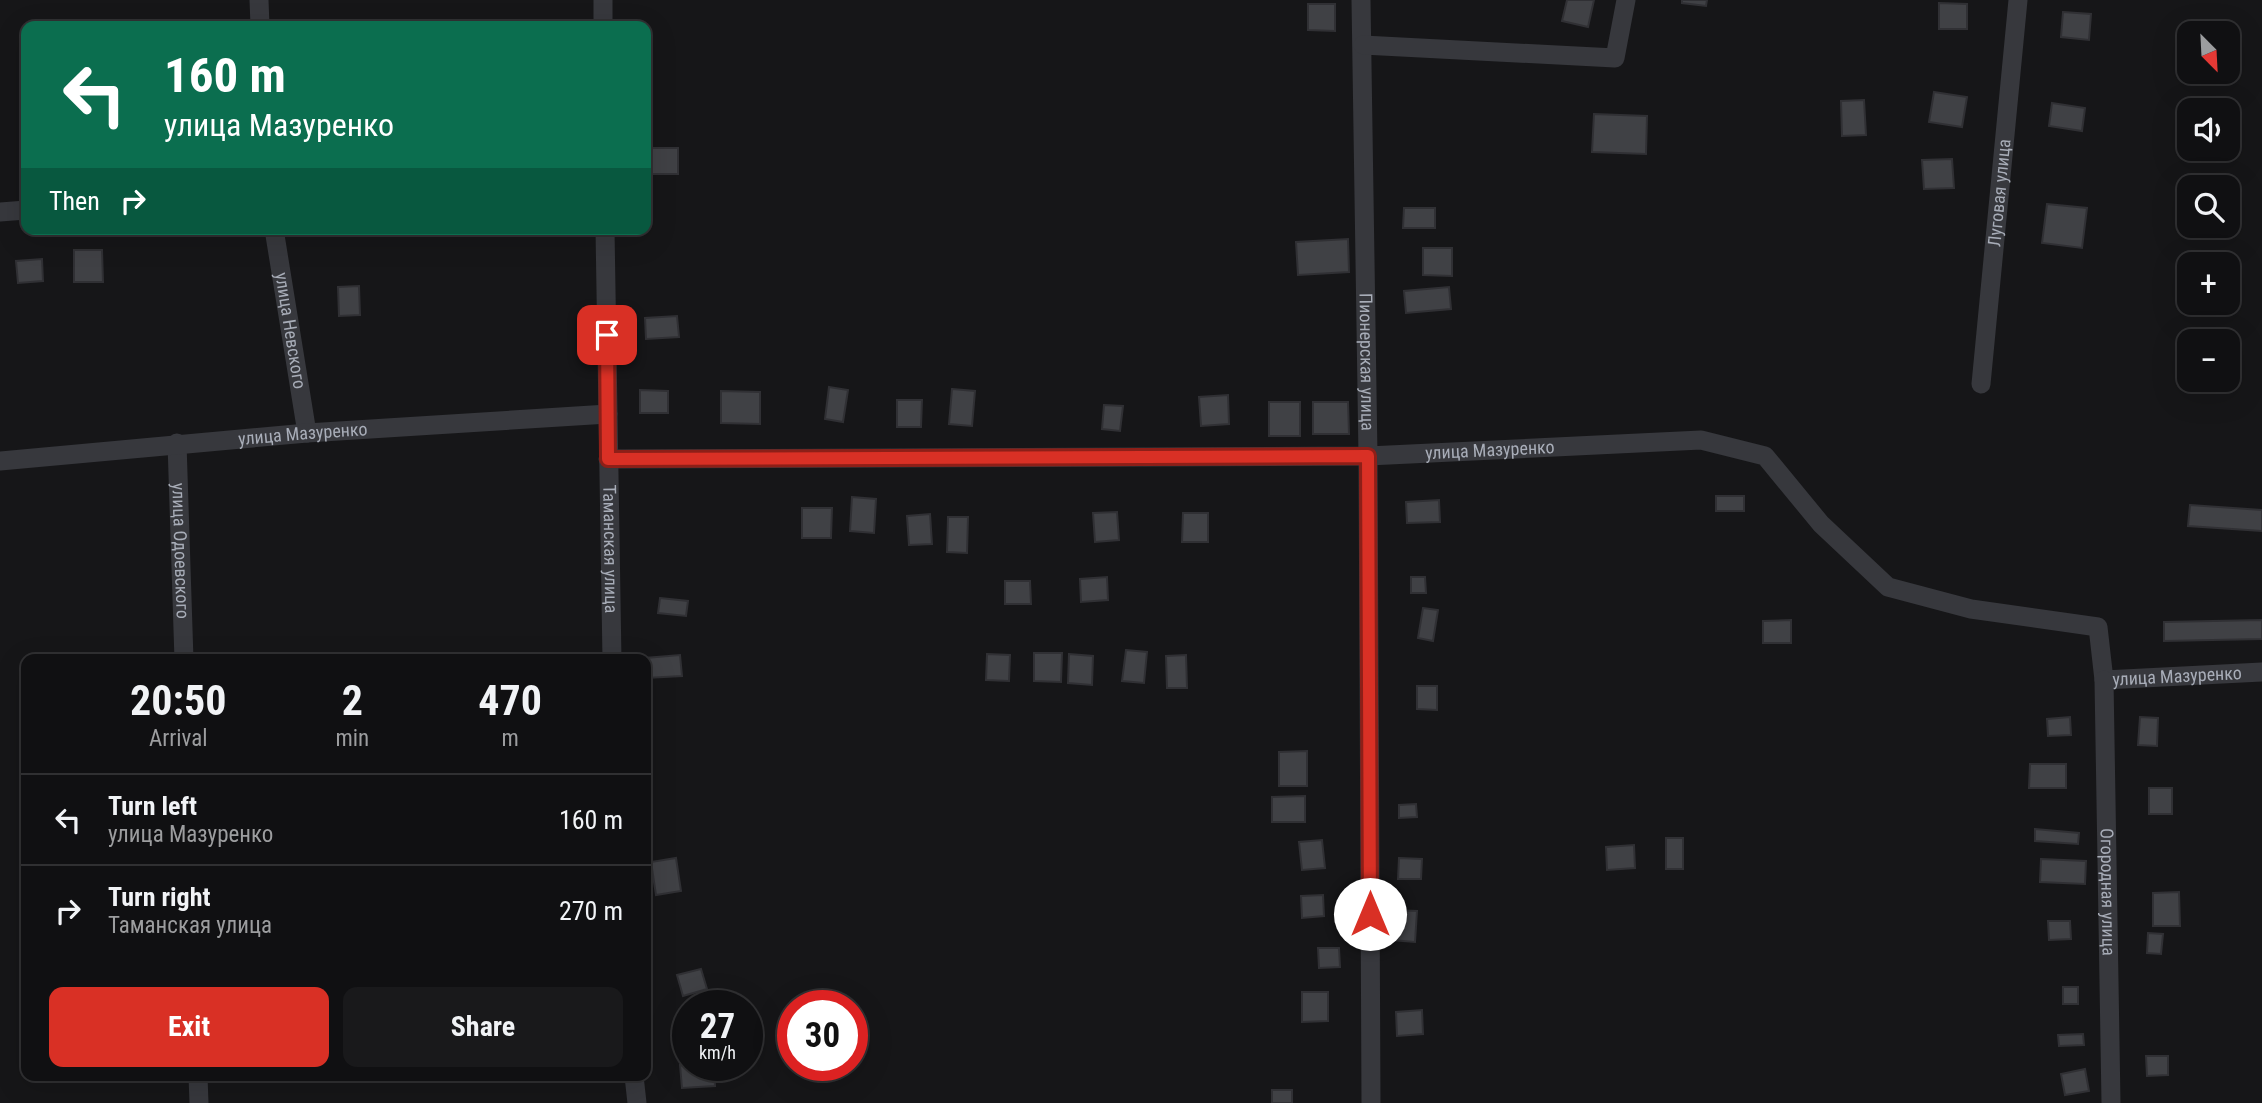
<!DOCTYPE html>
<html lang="en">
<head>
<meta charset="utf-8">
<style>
	body { margin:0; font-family:"Roboto Condensed",sans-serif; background:#19191b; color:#f1f3f6; height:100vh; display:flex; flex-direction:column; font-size:26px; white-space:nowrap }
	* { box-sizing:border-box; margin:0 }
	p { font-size:23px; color:#9c9d9f }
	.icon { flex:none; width:38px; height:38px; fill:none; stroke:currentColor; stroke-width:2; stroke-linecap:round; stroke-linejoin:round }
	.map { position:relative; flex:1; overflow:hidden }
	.side { position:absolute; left:21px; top:654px; width:630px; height:427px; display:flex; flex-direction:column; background:#101012; border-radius:14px; box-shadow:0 7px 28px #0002,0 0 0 2px #303032 }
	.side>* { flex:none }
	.top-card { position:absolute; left:21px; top:21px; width:630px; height:214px; border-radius:14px; box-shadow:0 7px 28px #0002,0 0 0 2px #303032; background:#0b6e4f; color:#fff; overflow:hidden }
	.needle { width:46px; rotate:156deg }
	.controls { position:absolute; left:2177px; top:21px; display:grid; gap:14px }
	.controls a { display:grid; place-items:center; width:63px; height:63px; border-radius:14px; background:#101012; box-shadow:0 7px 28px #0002,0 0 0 2px #303032; font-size:35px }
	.speed { position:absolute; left:672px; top:990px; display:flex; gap:14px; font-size:35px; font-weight:700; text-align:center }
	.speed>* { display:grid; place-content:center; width:91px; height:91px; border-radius:50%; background:#101012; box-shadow:0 7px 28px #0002,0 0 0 2px #303032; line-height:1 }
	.speed small { font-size:18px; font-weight:400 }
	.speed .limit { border:10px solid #d22; background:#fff; color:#111 }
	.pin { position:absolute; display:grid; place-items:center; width:60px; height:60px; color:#fff; margin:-30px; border-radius:14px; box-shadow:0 4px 10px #0006 }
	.me { position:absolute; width:77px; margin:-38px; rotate:0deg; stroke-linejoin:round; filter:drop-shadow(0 0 5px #0008) }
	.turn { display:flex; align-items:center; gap:24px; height:147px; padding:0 28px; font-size:32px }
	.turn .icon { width:91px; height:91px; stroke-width:2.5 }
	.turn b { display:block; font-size:49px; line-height:60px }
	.then { display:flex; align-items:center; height:66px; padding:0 28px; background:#0003; gap:14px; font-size:26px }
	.eta { display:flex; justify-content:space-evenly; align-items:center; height:119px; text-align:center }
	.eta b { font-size:42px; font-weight:700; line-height:49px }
	.button { display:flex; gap:14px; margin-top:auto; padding:14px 28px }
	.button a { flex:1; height:80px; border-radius:14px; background:#d93025; color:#fff; font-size:28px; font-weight:700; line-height:80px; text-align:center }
	.button a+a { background:#19191b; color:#f1f3f6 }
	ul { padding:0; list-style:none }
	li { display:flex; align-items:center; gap:21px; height:91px; padding:0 28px; border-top:2px solid #303032 }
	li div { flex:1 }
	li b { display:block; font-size:26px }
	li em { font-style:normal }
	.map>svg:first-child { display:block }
</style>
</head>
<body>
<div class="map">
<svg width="2262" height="1103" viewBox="0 0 2262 1103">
	<rect width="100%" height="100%" fill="#161618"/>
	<path fill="#404145" stroke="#303034" stroke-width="2" d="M1567,0h27l-6,27 -26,-6z
		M1682,0h25l-1,6 -24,-3z
		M1939,3l28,1v25h-28z
		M1308,4h27v27l-27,-1z
		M2063,12l28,2 -2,26 -28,-3z
		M1934,92l33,5 -5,30 -33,-5z
		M1864,100l2,35 -24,1 -1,-35z
		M2052,103l33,5 -3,23 -33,-5z
		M1594,114l53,2 -1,38 -54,-2z
		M646,148h32v26h-31z
		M1952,159l2,29 -30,1 -2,-29z
		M2047,204l40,4 -5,40 -40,-5z
		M1404,208h31v20h-32z
		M1348,239l1,33 -51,3 -2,-33z
		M1423,248h29v28l-29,-1z
		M74,250h28l1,32h-29z
		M42,259l1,22 -25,2 -2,-22z
		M359,286l1,29 -21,1 -1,-29z
		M1449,287l2,22 -45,4 -2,-22z
		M677,316l2,21 -33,2 -1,-21z
		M829,387l19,3 -5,32 -18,-3z
		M952,389l23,2 -3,35 -23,-2z
		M640,390l28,1v22h-28z
		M721,391l39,1v32l-39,-1z
		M1228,395l1,29 -28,2 -2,-29z
		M897,400h25l-1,27h-24z
		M1269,402h31v34h-31z
		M1313,402h35l1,32h-36z
		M1104,405l19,1 -3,25 -18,-2z
		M1716,496h28v15h-28z
		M852,497l24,2 -2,34 -24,-2z
		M1439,500l1,22 -33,1 -1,-21z
		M2190,505l72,5v21l-74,-5z
		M802,508h30l-1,30h-29z
		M1117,512l2,28 -24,2 -2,-29z
		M1183,513h25v29h-26z
		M930,514l2,30 -23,1 -2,-29z
		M948,517h20l-1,36 -20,-1z
		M1107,577l1,23 -27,2 -1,-23z
		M1411,577h14l1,16h-15z
		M1005,581h25l1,23h-26z
		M660,598l28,3 -2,15 -28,-3z
		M1423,608l15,2 -5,31 -15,-3z
		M1791,620v23h-28v-22z
		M2262,620v19l-98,2v-19z
		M1126,650l21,2 -3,31 -22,-2z
		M1034,653h28l-1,29 -27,-1z
		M987,654l23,1 -1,26 -23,-1z
		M1069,654l24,2 -1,29 -24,-2z
		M680,655l2,21 -36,2 -1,-20z
		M1186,655l1,33h-20l-1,-32z
		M1417,686h20v24l-20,-1z
		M2070,717l1,18 -23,1 -1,-17z
		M2140,717l18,1 -1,28 -19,-1z
		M1307,751v35h-28v-34z
		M2030,764h36v24h-37z
		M2149,788h23v26h-23z
		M1305,796v26h-33v-25z
		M1416,804l1,13 -18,1v-13z
		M2035,829l44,4 -1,11 -43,-3z
		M1666,838h17v31h-17z
		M1322,840l3,28 -23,2 -3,-28z
		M1634,845l1,23 -28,2 -1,-23z
		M676,858l5,33 -25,4 -5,-33z
		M1399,858l23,1 -1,20h-23z
		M2041,859l45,2 -1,23 -45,-2z
		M2179,892l1,34h-27v-33z
		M1323,895l1,21 -22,2 -1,-22z
		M1393,910l24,1 -2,31 -24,-2z
		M2048,921h22l1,18 -22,1z
		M2148,933l15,1 -2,20 -14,-1z
		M1318,948h21l1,19 -21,1z
		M701,969l6,20 -24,7 -6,-21z
		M2063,987h15v17h-15z
		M1302,992h26v29l-26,1z
		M1422,1010l1,24 -26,2 -1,-24z
		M2083,1034l1,11 -25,1 -1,-11z
		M2146,1056h22v19l-21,1z
		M680,1065l34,1 1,20 -33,2z
		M2085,1069l4,22 -24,4 -4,-21z
		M1272,1090h20v13h-20z"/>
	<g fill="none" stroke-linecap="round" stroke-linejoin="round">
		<g stroke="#37383d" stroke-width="19">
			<path d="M259,0l1,26"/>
			<path d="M603,0v26"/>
			<path id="s1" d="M1361,0l7,456 3,647"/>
			<path d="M1363,45l252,13 11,-58"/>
			<path d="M0,212l26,-2"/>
			<path id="s2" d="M274,229l33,204"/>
			<path id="s3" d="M605,229l7,431"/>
			<path id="s4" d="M1981,384l37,-384"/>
			<path id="s5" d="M177,443l7,217"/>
			<path id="s6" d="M608,459l760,-3 333,-16 64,16 56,68 67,63 83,22 127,18 6,53 158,-8"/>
			<path id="s7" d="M0,461l307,-28 301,-19"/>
			<path id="s8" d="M2104,680l7,423"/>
			<path d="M198,1076l1,27"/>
			<path d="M634,1076l3,27"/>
		</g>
	</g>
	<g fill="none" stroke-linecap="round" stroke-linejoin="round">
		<g stroke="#8d1f18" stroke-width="18">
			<path id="route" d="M607,335l1,124 760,-3 2,458"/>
		</g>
		<use href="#route" stroke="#d93025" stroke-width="12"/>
	</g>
	<g text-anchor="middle" stroke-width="6" stroke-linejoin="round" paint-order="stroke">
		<g font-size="18" fill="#a8adb8" stroke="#111113">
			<text dy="6" stroke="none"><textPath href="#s4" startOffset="192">Луговая улица</textPath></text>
			<text dy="6" stroke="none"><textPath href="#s2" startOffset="103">улица Невского</textPath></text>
			<text dy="6" stroke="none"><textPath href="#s1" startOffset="362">Пионерская улица</textPath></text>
			<text dy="6" stroke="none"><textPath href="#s7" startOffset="304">улица Мазуренко</textPath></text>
			<text dy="6" stroke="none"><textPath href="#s6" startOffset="882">улица Мазуренко</textPath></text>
			<text dy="6" stroke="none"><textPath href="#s3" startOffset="320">Таманская улица</textPath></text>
			<text dy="6" stroke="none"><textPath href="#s5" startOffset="108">улица Одоевского</textPath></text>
			<text dy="6" stroke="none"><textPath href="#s6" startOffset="1680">улица Мазуренко</textPath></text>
			<text dy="6" stroke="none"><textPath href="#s8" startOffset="212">Огородная улица</textPath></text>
		</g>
	</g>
</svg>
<div class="controls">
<a><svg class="needle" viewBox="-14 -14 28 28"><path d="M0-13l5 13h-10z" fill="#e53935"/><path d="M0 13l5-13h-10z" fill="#9c9d9f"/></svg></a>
<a><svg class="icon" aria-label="sound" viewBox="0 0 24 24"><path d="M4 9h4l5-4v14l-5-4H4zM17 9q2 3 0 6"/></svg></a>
<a><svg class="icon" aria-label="search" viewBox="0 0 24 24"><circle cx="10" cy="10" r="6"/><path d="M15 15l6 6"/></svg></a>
<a>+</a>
<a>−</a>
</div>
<div class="speed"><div>27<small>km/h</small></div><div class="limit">30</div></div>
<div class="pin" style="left:607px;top:335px;background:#d93025"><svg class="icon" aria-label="arrive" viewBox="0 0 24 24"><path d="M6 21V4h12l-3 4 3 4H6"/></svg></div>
<svg class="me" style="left:1370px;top:914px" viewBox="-20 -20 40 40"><circle r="19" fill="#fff"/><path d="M0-13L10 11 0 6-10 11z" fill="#d93025"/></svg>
<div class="top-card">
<div class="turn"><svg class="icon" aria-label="left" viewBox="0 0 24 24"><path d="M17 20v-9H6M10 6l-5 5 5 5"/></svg><div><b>160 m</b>улица Мазуренко</div></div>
<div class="then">Then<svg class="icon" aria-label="right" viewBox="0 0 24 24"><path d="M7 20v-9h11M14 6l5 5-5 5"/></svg></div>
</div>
<section class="side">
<div class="eta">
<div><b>20:50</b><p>Arrival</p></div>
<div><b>2</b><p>min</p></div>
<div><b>470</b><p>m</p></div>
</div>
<ul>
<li><svg class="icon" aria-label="left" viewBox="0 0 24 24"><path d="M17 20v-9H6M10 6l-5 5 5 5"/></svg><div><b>Turn left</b><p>улица Мазуренко</p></div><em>160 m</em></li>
<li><svg class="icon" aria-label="right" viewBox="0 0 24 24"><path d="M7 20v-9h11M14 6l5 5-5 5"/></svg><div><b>Turn right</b><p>Таманская улица</p></div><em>270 m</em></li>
</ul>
<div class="button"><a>Exit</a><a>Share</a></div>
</section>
</div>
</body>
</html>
